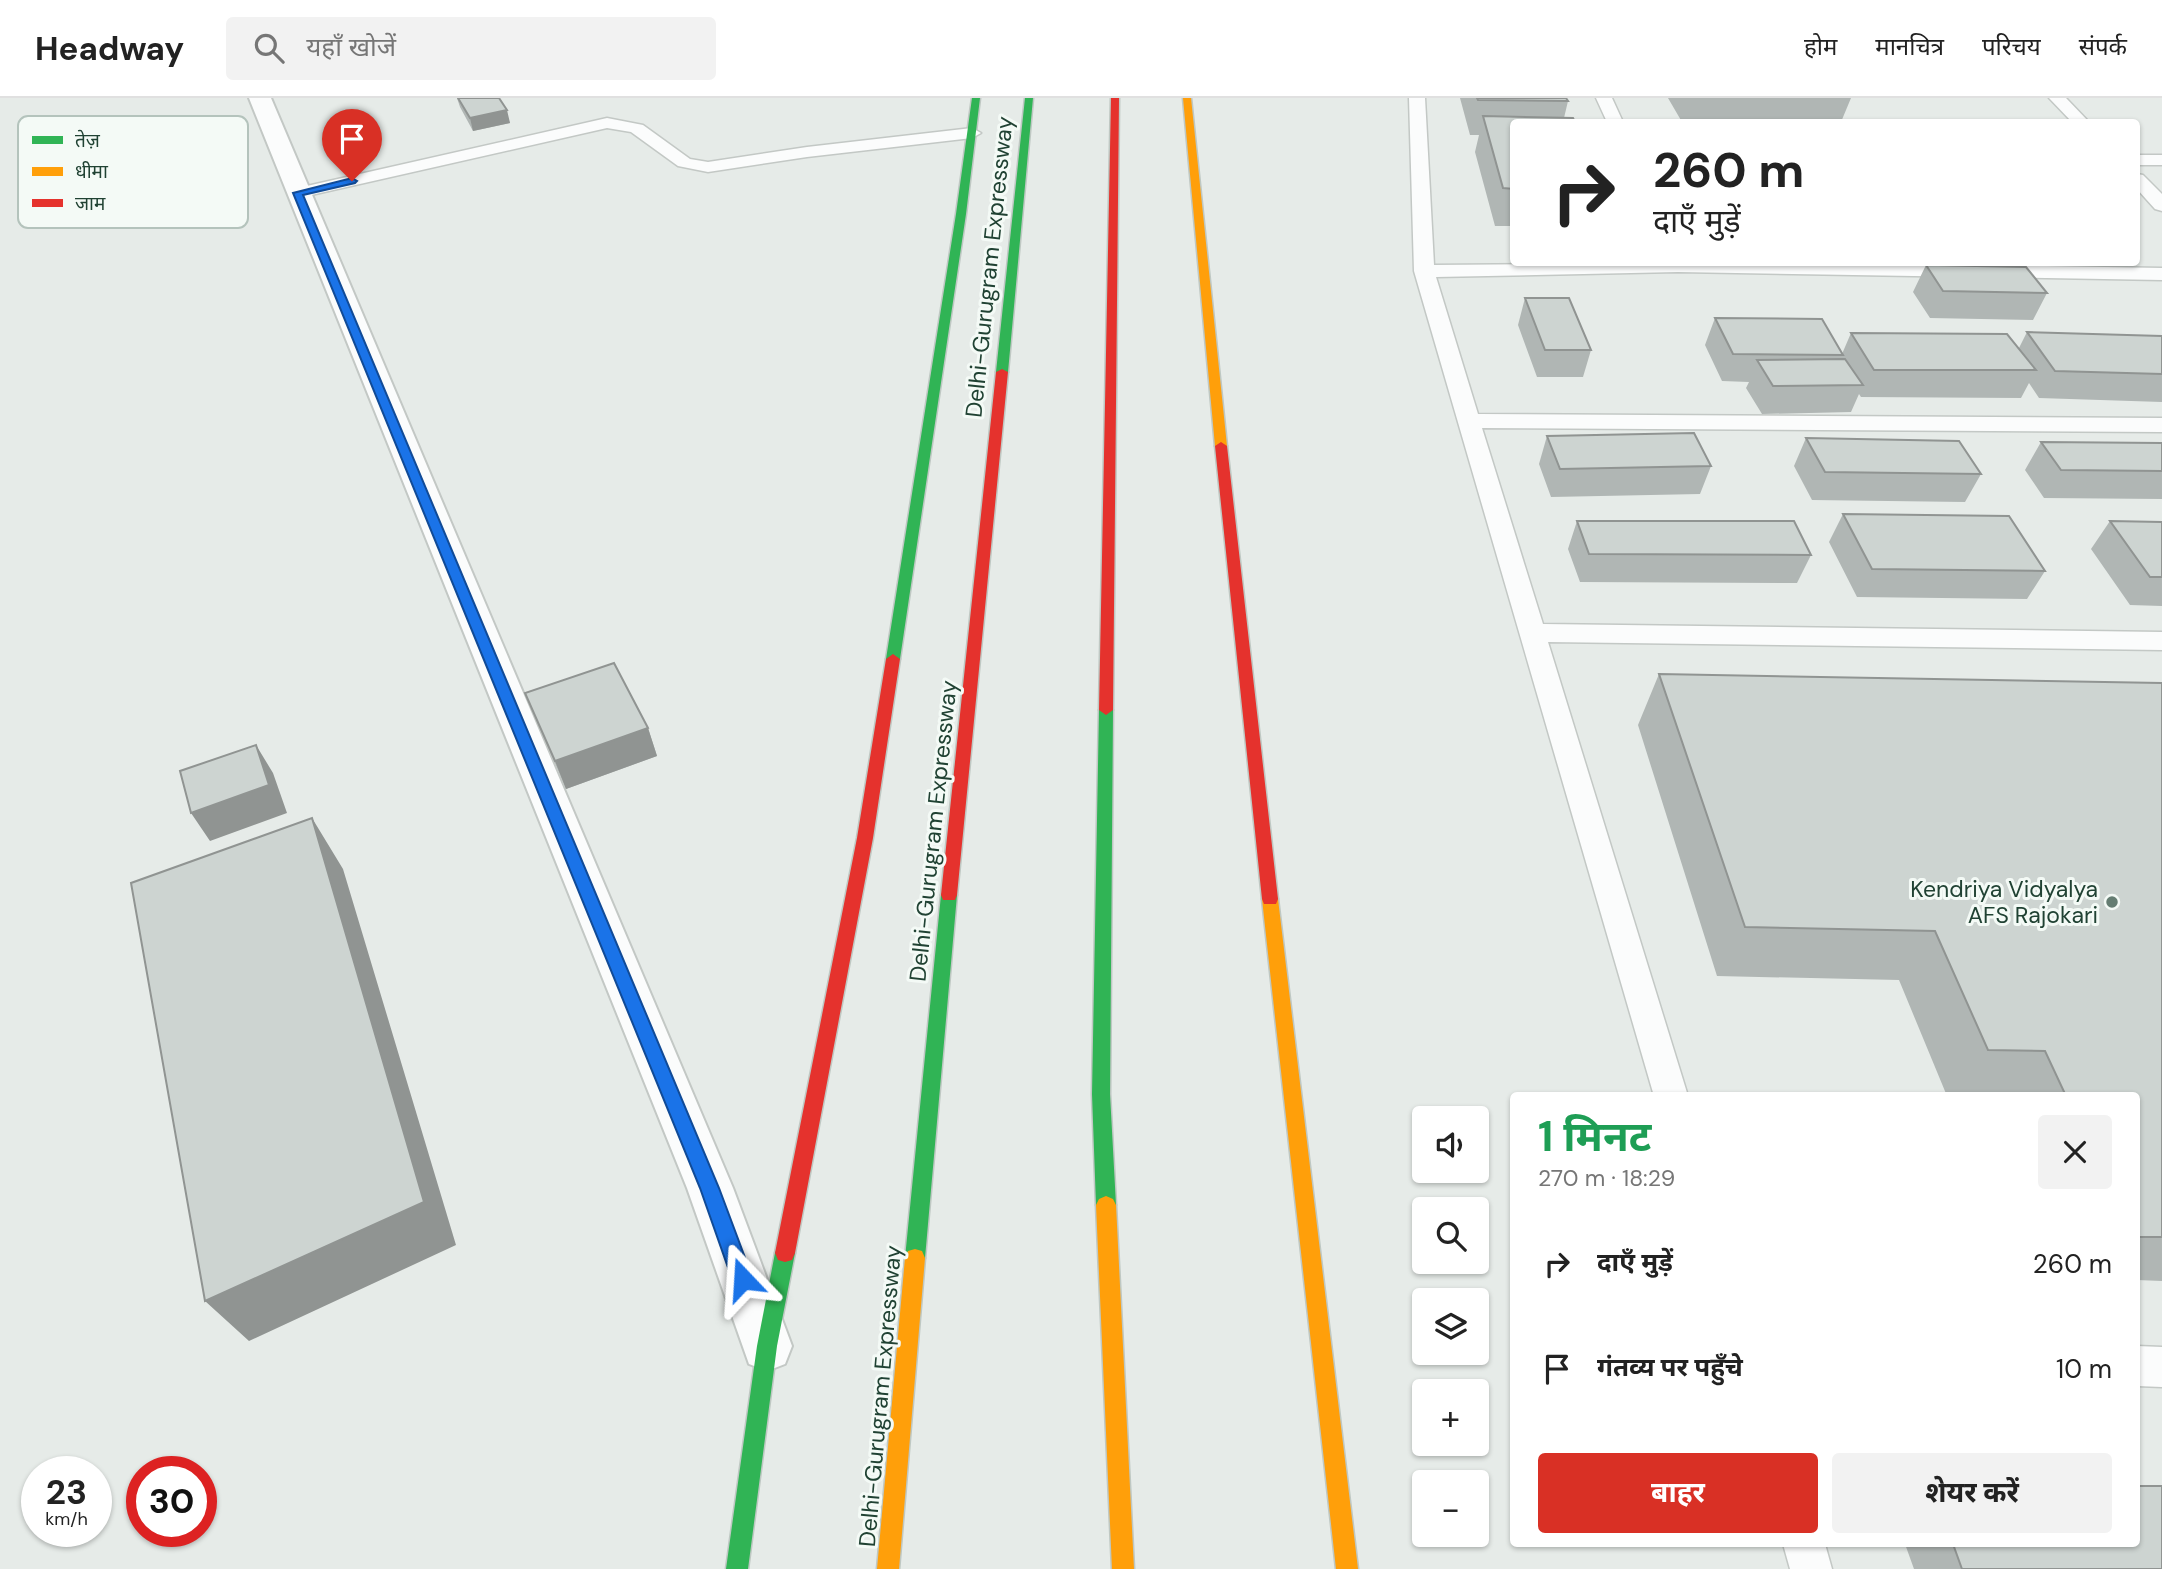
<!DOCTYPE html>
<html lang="hi">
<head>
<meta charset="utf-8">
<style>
	body { margin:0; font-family:"DM Sans","Noto Sans Devanagari",sans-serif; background:#f2f2f2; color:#222; height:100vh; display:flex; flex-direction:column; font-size:26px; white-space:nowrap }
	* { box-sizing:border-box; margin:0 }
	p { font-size:23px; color:#767676 }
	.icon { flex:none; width:38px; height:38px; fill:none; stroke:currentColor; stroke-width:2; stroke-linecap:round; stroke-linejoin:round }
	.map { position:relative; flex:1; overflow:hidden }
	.drawer { position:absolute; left:1510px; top:994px; width:630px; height:455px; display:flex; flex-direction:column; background:#fff; border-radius:7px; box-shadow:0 2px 5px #0004 }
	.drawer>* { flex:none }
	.top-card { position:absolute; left:1510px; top:21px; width:630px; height:147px; border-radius:7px; box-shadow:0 2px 5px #0004; background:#fff; color:#222; overflow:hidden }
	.controls { position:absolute; left:1412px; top:1008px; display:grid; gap:14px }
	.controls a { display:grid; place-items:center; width:77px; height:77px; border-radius:7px; background:#fff; box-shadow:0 2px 5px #0004; font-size:35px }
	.speed { position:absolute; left:21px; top:1358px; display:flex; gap:14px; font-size:35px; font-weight:700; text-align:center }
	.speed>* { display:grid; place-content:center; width:91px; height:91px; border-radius:50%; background:#fff; box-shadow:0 2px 5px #0004; line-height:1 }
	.speed small { font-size:18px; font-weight:400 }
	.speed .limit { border:10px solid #d22; background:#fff; color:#111 }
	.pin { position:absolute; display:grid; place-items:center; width:60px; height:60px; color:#fff; margin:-72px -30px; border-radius:50% 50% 50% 0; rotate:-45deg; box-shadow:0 0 7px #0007 }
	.pin .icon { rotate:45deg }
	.me { position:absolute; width:77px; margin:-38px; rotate:340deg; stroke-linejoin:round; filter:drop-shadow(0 0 5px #0008) }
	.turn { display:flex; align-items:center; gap:24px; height:147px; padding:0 28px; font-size:32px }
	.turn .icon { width:91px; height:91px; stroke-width:2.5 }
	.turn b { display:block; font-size:49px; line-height:60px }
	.round { display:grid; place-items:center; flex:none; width:74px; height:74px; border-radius:7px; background:#f2f2f2 }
	.summary { display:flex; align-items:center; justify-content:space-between; height:119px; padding:0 28px }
	h1 { font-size:42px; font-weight:700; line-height:52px; color:#1e9e55 }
	.cta { display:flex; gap:14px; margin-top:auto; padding:14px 28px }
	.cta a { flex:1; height:80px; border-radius:7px; background:#d93025; color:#fff; font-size:28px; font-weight:700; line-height:80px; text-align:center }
	.cta a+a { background:#f2f2f2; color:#222 }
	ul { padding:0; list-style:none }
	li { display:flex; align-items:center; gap:21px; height:105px; padding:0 28px }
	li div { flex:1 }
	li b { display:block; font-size:26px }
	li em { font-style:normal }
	header { display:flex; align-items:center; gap:42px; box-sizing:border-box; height:98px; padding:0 35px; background:#fff; border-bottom:2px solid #e0e0e0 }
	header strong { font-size:33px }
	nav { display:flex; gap:38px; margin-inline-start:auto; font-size:24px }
	.search { width:490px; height:63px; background:#f2f2f2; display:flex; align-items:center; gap:18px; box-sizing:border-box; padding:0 24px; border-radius:7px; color:#767676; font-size:26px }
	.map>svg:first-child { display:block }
</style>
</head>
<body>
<header>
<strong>Headway</strong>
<div class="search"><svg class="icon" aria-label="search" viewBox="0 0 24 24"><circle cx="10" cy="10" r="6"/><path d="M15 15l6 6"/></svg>यहाँ खोजें</div>
<nav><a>होम</a><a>मानचित्र</a><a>परिचय</a><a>संपर्क</a></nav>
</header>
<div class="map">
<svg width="2162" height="1471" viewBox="0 0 2162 1471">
	<rect width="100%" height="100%" fill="#e6ebe8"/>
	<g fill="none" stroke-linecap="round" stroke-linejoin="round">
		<g stroke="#c3c8c5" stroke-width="3">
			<path id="lane" d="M1409,0h16l9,167 387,-3 341,6v12l-484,-8 -242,5 42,137 684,4v14l-680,-4 61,196 619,8v18l-614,-8 140,454h-34l-240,-825z
				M1596,0h16l11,24h-16z
				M2049,0h17l23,24h-17z
				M607,20l36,7 47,34 18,3 99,-15 165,-19 9,5 -9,5 -165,19 -99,15 -30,-6 -47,-34 -24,-4 -309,70 -9,-5 9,-5z
				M2137,57h25v10h-25z
				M2137,76l6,1 19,19v17l-7,-2 -18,-20z
				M2137,1248l25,1v40l-25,-1z
				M1783,1446h42l7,25h-42z"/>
		</g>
		<g stroke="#c3c8c5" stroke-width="4">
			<path id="street" d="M249,0h22l462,1090 59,158 -7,18 -18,7 -18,-7 -62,-176z"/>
		</g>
		<g stroke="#bfc8c3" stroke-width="3">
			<path id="fast" d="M972,0h8l-14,116 -66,445 -7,5 -7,-5 70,-445z
				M1025,0h8l-25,274 -6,3 -6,-3z
				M1106,607l7,5 -3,384 6,111 -3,6 -7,3 -7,-3 -3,-6 -4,-111 7,-384z
				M949,791l6,1 2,5 -32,363 -3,7 -7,2 -7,-2 -3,-7 36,-363 2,-5z
				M785,1146l7,2 3,7 -18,93 -29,223h-22l31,-223 18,-93 3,-7z"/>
		</g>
		<g stroke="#bfc8c3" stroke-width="3">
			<path id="slow" d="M1183,0h8l36,348 -6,4 -6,-4z
				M1270,795l6,1 2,5 80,670h-22l-74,-670 2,-5z
				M1106,1098l7,3 3,6 18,364h-22l-16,-364 3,-6z
				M915,1151l7,2 3,7 -26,311h-22l28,-311 3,-7z"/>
		</g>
		<g stroke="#bfc8c3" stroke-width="3">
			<path id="jam" d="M1111,0h8l-6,612 -7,5 -7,-5z
				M1002,271l6,3 -51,523 -2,5h-12l-2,-5 55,-523z
				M1221,344l6,4 51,453 -2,5h-12l-2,-5 -47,-453z
				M893,556l7,5 -27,179 -78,415 -3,7 -7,2 -7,-2 -3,-7 82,-415 29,-179z"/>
		</g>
		<use href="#lane" fill="#fbfcfc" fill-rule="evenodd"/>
		<use href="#street" fill="#fbfcfc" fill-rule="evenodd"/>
		<use href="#fast" fill="#30b455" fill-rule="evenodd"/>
		<use href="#slow" fill="#ff9f0a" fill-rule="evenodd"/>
		<use href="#jam" fill="#e5322d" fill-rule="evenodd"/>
	</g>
	<path fill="#b0b6b4" d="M457,0h42l11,25 -37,8 -13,-24z
		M1460,0h106l2,3 -4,17 -50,4v104h-19l-20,-74 4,-17h-9z
		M1668,0h183l-10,24h-159z
		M1926,167l121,28 -14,27 -103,-2 -17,-26z
		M1525,200l66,52 -8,27h-46l-19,-52z
		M1715,220l127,36 9,-21 168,15 8,-16 135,4v66l-123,-4 -10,-15 -8,15 -160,-1 -2,-3 -8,18 -89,2 -16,-26 3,-6 -27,-1 -17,-36z
		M1547,338l164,30 -11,28 -149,3 -12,-33z
		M1806,340l175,36 -16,28 -153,-2 -18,-34z
		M2041,344l121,1v56l-118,-1 -19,-28z
		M1843,416l202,57 -18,28 -170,-2 -28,-55z
		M1577,423l234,34 -14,28 -217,-1 -12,-33z
		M2110,423l52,1v84l-32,-1 -39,-56z
		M1659,576l503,9v598l-25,-1v-184h-190l-48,-116 -182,-4 -79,-251z
		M525,595l123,35 9,28 -91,33z
		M1905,1446h232l25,25h-248z"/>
	<path fill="#909492" d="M507,12l3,13 -37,8 -3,-13z
		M648,630l9,28 -91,33 -11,-28z
		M256,647l17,28 14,40 -77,28 -19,-28z
		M312,720l31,51 113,376 -207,96 -44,-40z"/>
	<path fill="#cdd4d1" stroke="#909492" stroke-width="2" d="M458,0h41l8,12 -37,8z
		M1477,0h89l2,3 -90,-1z
		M1483,18l90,2 2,4h-61v67l-11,-1z
		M1926,167l100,2 21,26 -104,-2z
		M1525,200h44l22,52h-46z
		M1715,220l107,1 21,36 -110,-1z
		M2027,234l135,4v38l-107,-3z
		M1851,235l156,1 29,36h-162z
		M1845,261l18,26 -90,1 -16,-26z
		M1694,335l17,33 -151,3 -13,-33z
		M1806,340l153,3 22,33 -156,-2z
		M2041,344l121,1v28l-101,-1z
		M1843,416l166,2 36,55 -173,-2z
		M1577,423h217l17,34 -222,-1z
		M2110,423l52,1v55h-12z
		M614,565l34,65 -93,33 -30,-68z
		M1659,576l503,9v554h-25v-141h-71l-21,-45 -57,-1 -53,-119 -190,-4z
		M256,647l13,40 -78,28 -11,-42z
		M312,720l112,384 -219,99 -74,-418z
		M2137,1388h25v83h-200l-9,-25h184z"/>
	<path fill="#1a73e8" stroke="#114b97" stroke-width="2" d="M352,80l5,3 -2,2 -52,12 416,993 34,91 -3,6 -7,3 -8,-3 -3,-6 -32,-91 -407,-995z"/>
	<circle fill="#657d72" stroke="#f4faf6" stroke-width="2.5" cx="2112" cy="804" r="7"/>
	<g text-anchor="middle" stroke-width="6" stroke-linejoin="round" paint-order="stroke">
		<g font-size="23" fill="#204233" stroke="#f4faf6">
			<text transform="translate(989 169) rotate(-84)" y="8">Delhi-Gurugram Expressway</text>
			<text transform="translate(933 733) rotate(-84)" y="8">Delhi-Gurugram Expressway</text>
			<text transform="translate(880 1298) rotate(-85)" y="8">Delhi-Gurugram Expressway</text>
		</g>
		<g font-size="23" fill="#204233" stroke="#f4faf6" text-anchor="end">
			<text x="2098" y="799">Kendriya Vidyalya<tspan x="2098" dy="26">AFS Rajokari</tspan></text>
		</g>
	</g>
	<rect x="18" y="18" width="230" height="112" rx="10" fill="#f4faf6" stroke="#b4c3bc" stroke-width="2"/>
	<rect x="32" y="38" width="31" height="8" fill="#30b455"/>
	<rect x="32" y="69" width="31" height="9" fill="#ff9f0a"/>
	<rect x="32" y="101" width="31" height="8" fill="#e5322d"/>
	<g font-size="19" fill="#204233">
		<text x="75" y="49">तेज़</text>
		<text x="75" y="80">धीमा</text>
		<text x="75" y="112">जाम</text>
	</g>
</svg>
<div class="controls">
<a><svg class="icon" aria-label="sound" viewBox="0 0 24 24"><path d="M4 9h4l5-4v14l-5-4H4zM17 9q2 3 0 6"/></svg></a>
<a><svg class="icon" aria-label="search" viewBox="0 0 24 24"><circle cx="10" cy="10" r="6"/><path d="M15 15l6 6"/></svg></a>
<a><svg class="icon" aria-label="layers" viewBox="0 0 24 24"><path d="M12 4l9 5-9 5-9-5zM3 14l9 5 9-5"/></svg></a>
<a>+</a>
<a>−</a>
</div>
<div class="speed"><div>23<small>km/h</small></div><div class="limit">30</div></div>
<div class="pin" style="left:352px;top:83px;background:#d93025"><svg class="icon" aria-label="arrive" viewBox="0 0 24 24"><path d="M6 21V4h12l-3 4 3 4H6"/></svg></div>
<svg class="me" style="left:743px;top:1181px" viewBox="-20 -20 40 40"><path d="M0-17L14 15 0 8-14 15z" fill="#1a73e8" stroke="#fff" stroke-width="4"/></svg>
<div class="top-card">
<div class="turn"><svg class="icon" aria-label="right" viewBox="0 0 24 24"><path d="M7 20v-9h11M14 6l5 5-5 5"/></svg><div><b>260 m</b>दाएँ मुड़ें</div></div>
</div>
<section class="drawer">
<div class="summary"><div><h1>1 मिनट</h1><p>270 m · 18:29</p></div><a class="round"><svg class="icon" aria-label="close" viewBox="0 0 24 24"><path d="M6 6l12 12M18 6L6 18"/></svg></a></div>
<ul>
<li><svg class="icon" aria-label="right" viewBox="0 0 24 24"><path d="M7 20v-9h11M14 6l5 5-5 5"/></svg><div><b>दाएँ मुड़ें</b></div><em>260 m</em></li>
<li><svg class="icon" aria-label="arrive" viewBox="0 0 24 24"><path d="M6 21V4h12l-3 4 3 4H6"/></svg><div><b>गंतव्य पर पहुँचे</b></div><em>10 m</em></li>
</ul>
<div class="cta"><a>बाहर</a><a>शेयर करें</a></div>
</section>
</div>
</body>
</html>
